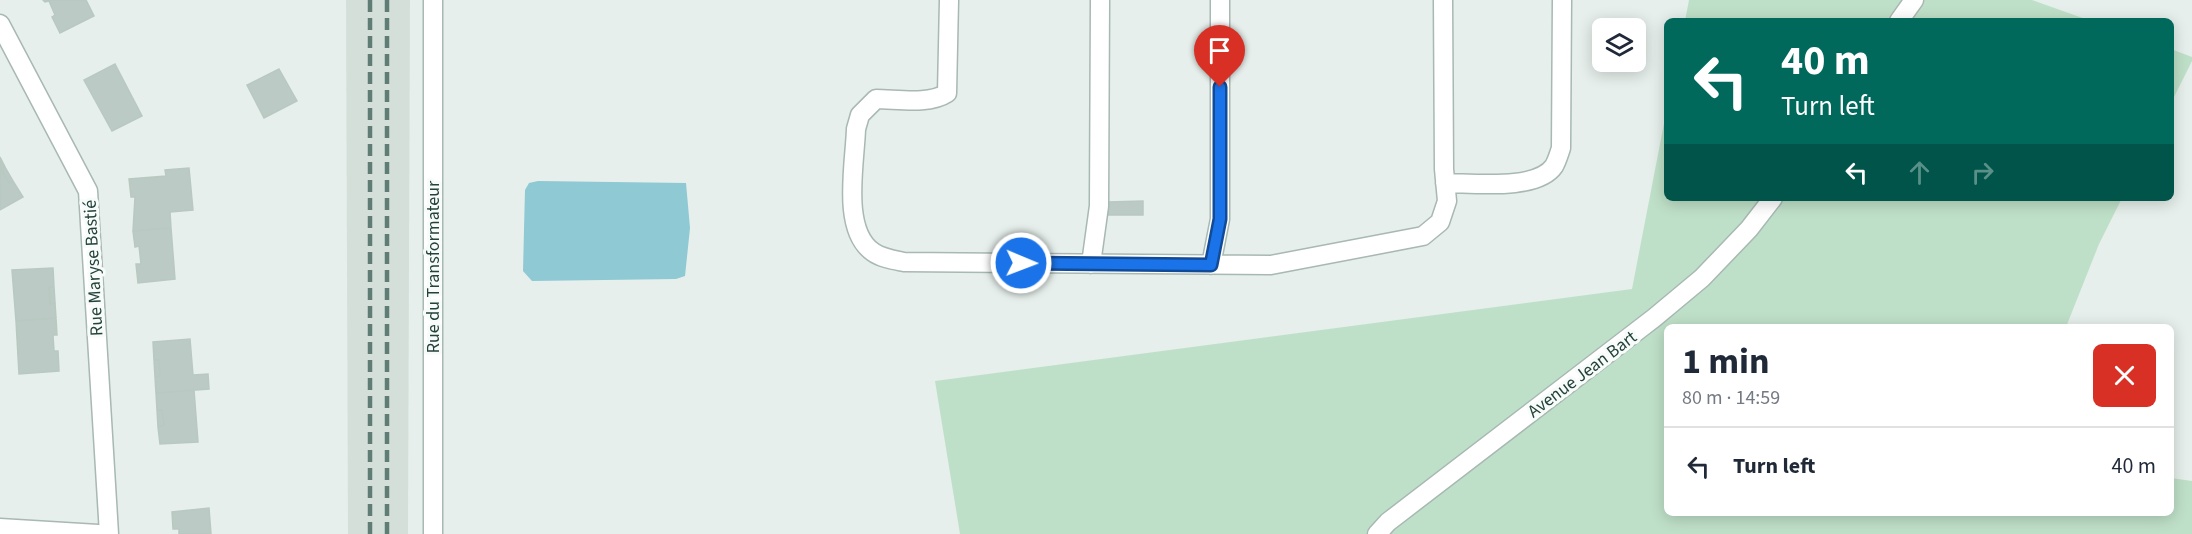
<!DOCTYPE html>
<html lang="en">
<head>
<meta charset="utf-8">
<style>
	body { margin:0; font-family:"Source Sans 3",sans-serif; background:#f6f6f7; color:#1f2937; height:100vh; display:flex; flex-direction:column; font-size:22px; white-space:nowrap }
	* { box-sizing:border-box; margin:0 }
	p { font-size:20px; color:#747a83 }
	.icon { flex:none; width:33px; height:33px; fill:none; stroke:currentColor; stroke-width:2; stroke-linecap:round; stroke-linejoin:round }
	.map { position:relative; flex:1; overflow:hidden }
	.side { position:absolute; left:1664px; top:324px; width:510px; height:192px; display:flex; flex-direction:column; background:#fff; border-radius:9px; box-shadow:0 3px 15px #0003 }
	.side>* { flex:none }
	.guide { position:absolute; left:1664px; top:18px; width:510px; height:183px; border-radius:9px; box-shadow:0 3px 15px #0003; background:#00695c; color:#fff; overflow:hidden }
	.controls { position:absolute; left:1592px; top:18px; display:grid; gap:12px }
	.controls a { display:grid; place-items:center; width:54px; height:54px; border-radius:9px; background:#fff; box-shadow:0 3px 15px #0003; font-size:30px }
	.pin { position:absolute; display:grid; place-items:center; width:51px; height:51px; color:#fff; margin:-62px -26px; border-radius:50% 50% 50% 0; rotate:-45deg; box-shadow:0 0 6px #0007 }
	.pin .icon { rotate:45deg }
	.me { position:absolute; width:66px; margin:-33px; rotate:91deg; stroke-linejoin:round; filter:drop-shadow(0 0 4px #0008) }
	.turn { display:flex; align-items:center; gap:21px; height:126px; padding:0 18px; font-size:27px }
	.turn .icon { width:78px; height:78px; stroke-width:2.5 }
	.turn b { display:block; font-size:42px; line-height:51px }
	.lanes { display:flex; align-items:center; height:57px; padding:0 18px; background:#0003; justify-content:center; gap:30px; direction:ltr }
	.lanes .off { opacity:.35 }
	.round { display:grid; place-items:center; flex:none; width:63px; height:63px; border-radius:9px; background:#f6f6f7 }
	.head { display:flex; align-items:center; justify-content:space-between; height:102px; padding:0 18px }
	h1 { font-size:36px; font-weight:700; line-height:45px }
	ul { padding:0; list-style:none }
	li { display:flex; align-items:center; gap:18px; height:78px; padding:0 18px; border-top:2px solid #e0e1e3 }
	li div { flex:1 }
	li b { display:block; font-size:22px }
	li em { font-style:normal }
	.map>svg:first-child { display:block }
</style>
</head>
<body>
<div class="map">
<svg width="2192" height="534" viewBox="0 0 2192 534">
	<rect width="100%" height="100%" fill="#e6efeb"/>
	<path fill="#d4dfda" d="M346,0h64l-2,534h-60z"/>
	<path fill="#bfe0c8" d="M1689,0h343l59,21h-406z
		M2171,49l21,8v4l-21,42z
		M1666,113v85h456l-23,46 -33,83h-400v186h504l1,-35 21,3v53h-1232l-25,-153 697,-92z"/>
	<path fill="#8ec9d4" d="M538,181l148,2 4,45 -5,48 -9,3 -144,2 -9,-10 2,-81 4,-7z"/>
	<path fill="#bbcac4" stroke="#b8c9c2" stroke-width="1.5" d="M43,0h43l8,16 -34,17 -8,-16 3,-2 -6,-14 -4,1z
		M115,64l27,52 -30,15 -28,-51z
		M279,69l18,32 -33,17 -17,-33z
		M0,157l5,10 -4,2 8,14 4,-2 10,16 -23,13z
		M5,167l8,14 -4,2 -8,-14z
		M189,168l4,42 -23,2 1,16 -38,3 2,-34h-4l-2,-18 37,-3 -1,-6z
		M1143,201v14h-35v-13z
		M171,228l4,51 -37,4 -2,-19h5l-2,-18 -4,1 -2,-16z
		M53,268l1,19h-5l1,17 5,-1 1,15 -40,3 -4,-51z
		M49,287h5l1,16 -5,1z
		M56,318l1,17h-4l1,16h4l1,20 -40,3 -3,-53z
		M190,339l3,36 15,-1 1,15 -53,4 -1,-16 5,-1 -1,-16h-5l-1,-18z
		M154,360h5l1,16 -5,1z
		M194,390l4,52 -38,2 -2,-17 6,-2 -2,-15h-5l-1,-17z
		M157,410h5l2,15 -6,2z
		M209,508l2,26h-32v-5h-6l-1,-17z"/>
	<g fill="none" stroke-linecap="round" stroke-linejoin="round">
		<g stroke="#a8b8b2" stroke-width="21">
			<path id="minor" d="M949,0l-2,93c-18,12 -50,6 -71,6l-16,16 -4,14c-1,34 -15,101 17,123 8,6 21,8 31,10l367,3 152,-29 17,-14 7,-21 -3,-32 -1,-169
				M1899,21l15,-21
				M0,24l88,167 21,343
				M1445,183c28,0 92,8 109,-17 3,-5 5,-12 7,-18l1,-148
				M1091,264l8,-58 1,-206
				M1211,265l9,-46v-219
				M0,528l98,6
				M433,534v-534
				M1377,534l11,-12 266,-204 48,-40 47,-49 24,-31"/>
		</g>
		<use href="#minor" stroke="#fff" stroke-width="18"/>
		<path stroke="#5f7d75" stroke-width="4.5" stroke-dasharray="12 6" stroke-linecap="butt" d="M370,0v534
			M387,534v-534"/>
	</g>
	<g fill="none" stroke-linecap="round" stroke-linejoin="round">
		<g stroke="#114b97" stroke-width="15">
			<path id="route" d="M1021,263l190,2 9,-46v-132"/>
		</g>
		<use href="#route" stroke="#1a73e8" stroke-width="10"/>
	</g>
	<g text-anchor="middle" stroke-width="6" stroke-linejoin="round" paint-order="stroke">
		<g font-size="18" fill="#24423a" stroke="#f7fbf9">
			<text transform="translate(433 267) rotate(-90)" y="6">Rue du Transformateur</text>
			<text transform="translate(93 268) rotate(-93)" y="6">Rue Maryse Bastié</text>
			<text transform="translate(1582 374) rotate(-37)" y="6">Avenue Jean Bart</text>
		</g>
	</g>
</svg>
<div class="controls">
<a><svg class="icon" aria-label="layers" viewBox="0 0 24 24"><path d="M12 4l9 5-9 5-9-5zM3 14l9 5 9-5"/></svg></a>
</div>
<div class="pin" style="left:1220px;top:87px;background:#d93025"><svg class="icon" aria-label="arrive" viewBox="0 0 24 24"><path d="M6 21V4h12l-3 4 3 4H6"/></svg></div>
<svg class="me" style="left:1021px;top:263px" viewBox="-20 -20 40 40"><circle r="17" fill="#1a73e8" stroke="#fff" stroke-width="3"/><path d="M0-11L8 9 0 5-8 9z" fill="#fff"/></svg>
<div class="guide">
<div class="turn"><svg class="icon" aria-label="left" viewBox="0 0 24 24"><path d="M17 20v-9H6M10 6l-5 5 5 5"/></svg><div><b>40 m</b>Turn left</div></div>
<div class="lanes"><svg class="icon" aria-label="left" viewBox="0 0 24 24"><path d="M17 20v-9H6M10 6l-5 5 5 5"/></svg><svg class="icon off" aria-label="ahead" viewBox="0 0 24 24"><path d="M12 20V5M6 11l6-6 6 6"/></svg><svg class="icon off" aria-label="right" viewBox="0 0 24 24"><path d="M7 20v-9h11M14 6l5 5-5 5"/></svg></div>
</div>
<section class="side">
<div class="head"><div><h1>1 min</h1><p>80 m · 14:59</p></div><a class="round" style="background:#d93025;color:#fff"><svg class="icon" aria-label="close" viewBox="0 0 24 24"><path d="M6 6l12 12M18 6L6 18"/></svg></a></div>
<ul>
<li><svg class="icon" aria-label="left" viewBox="0 0 24 24"><path d="M17 20v-9H6M10 6l-5 5 5 5"/></svg><div><b>Turn left</b></div><em>40 m</em></li>
</ul>
</section>
</div>
</body>
</html>
